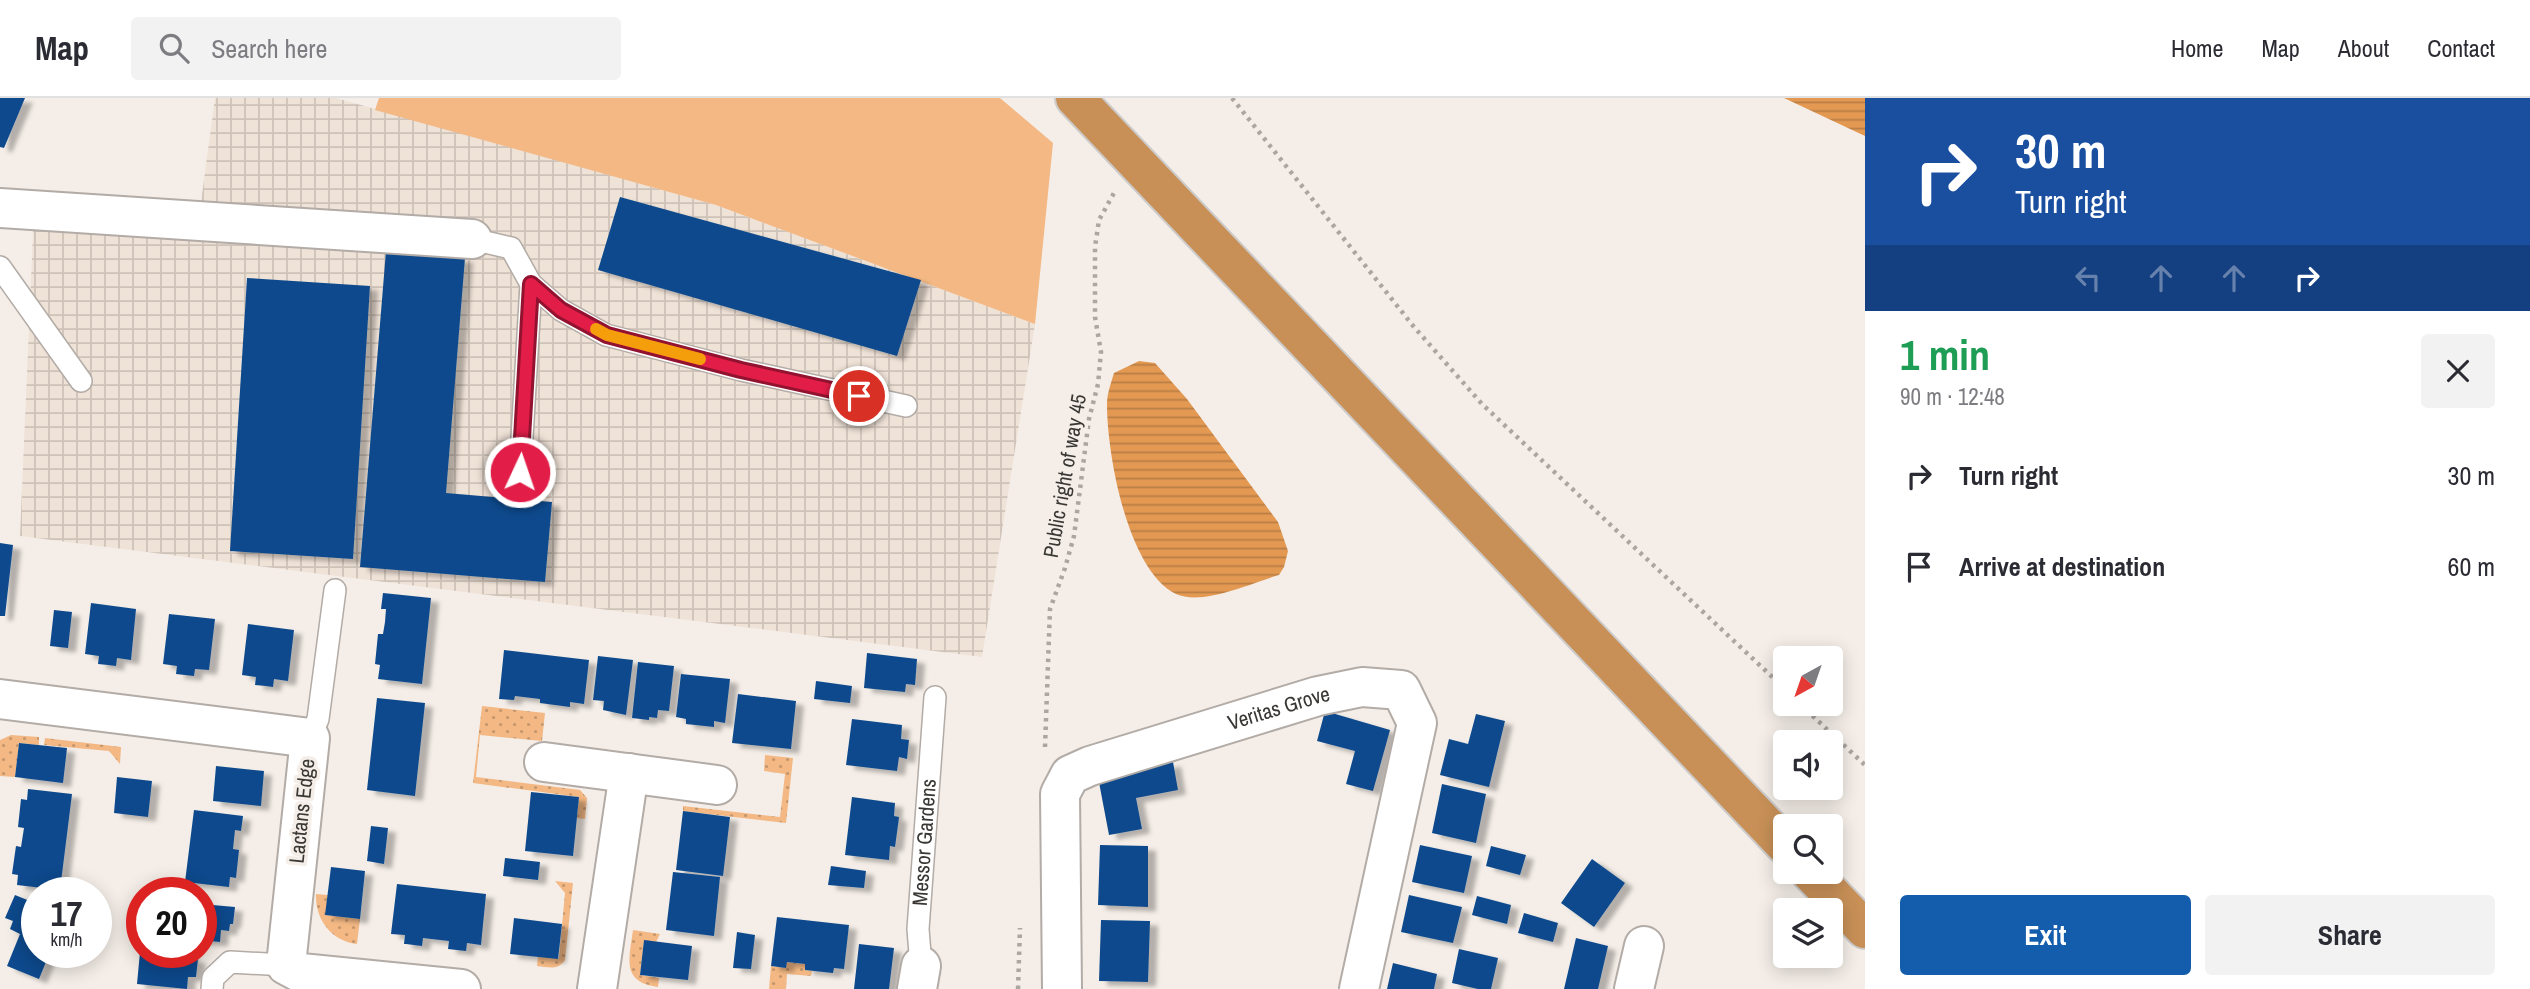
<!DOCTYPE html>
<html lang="en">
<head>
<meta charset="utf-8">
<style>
	body { margin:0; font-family:"Archivo Narrow",sans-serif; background:#f2f2f3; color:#2b2b33; height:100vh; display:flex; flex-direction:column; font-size:26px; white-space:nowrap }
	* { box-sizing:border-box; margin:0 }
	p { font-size:23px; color:#7c7c81 }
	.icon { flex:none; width:38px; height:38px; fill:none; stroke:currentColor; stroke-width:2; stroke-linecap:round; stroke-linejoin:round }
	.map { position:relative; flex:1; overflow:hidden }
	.details { display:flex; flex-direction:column; background:#fff; width:665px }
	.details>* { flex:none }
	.top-card { background:#1a4fa0; color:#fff; overflow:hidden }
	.needle { width:46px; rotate:220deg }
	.controls { position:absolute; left:1773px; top:548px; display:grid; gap:14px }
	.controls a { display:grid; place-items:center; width:70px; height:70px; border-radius:7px; background:#fff; box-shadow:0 4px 18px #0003; font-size:35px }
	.speed { position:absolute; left:21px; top:779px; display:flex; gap:14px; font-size:35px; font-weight:700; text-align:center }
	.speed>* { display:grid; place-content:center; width:91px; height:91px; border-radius:50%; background:#fff; box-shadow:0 4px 18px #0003; line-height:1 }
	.speed small { font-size:18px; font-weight:400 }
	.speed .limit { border:10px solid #d22; background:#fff; color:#111 }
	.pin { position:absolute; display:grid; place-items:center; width:60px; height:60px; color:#fff; margin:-30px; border:4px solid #fff; border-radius:50%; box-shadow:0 2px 7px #0007 }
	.me { position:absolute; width:77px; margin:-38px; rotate:3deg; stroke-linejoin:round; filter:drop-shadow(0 0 5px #0008) }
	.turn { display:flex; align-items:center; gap:24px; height:147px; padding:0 35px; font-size:32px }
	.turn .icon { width:91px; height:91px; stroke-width:2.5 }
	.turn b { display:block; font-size:49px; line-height:60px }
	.lanes { display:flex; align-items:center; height:66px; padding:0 35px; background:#0003; justify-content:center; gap:35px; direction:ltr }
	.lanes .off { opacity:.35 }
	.round { display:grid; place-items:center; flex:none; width:74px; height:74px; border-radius:7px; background:#f2f2f3 }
	.summary { display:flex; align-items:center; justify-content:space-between; height:119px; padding:0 35px }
	h1 { font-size:42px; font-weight:800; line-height:52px; color:#1e9e55 }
	.cta { display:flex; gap:14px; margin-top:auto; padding:14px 35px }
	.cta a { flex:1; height:80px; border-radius:7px; background:#135dac; color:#fff; font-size:28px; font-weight:800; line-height:80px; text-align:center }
	.cta a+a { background:#f2f2f3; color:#2b2b33 }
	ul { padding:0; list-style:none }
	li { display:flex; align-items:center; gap:21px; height:91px; padding:0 35px }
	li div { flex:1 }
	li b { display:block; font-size:26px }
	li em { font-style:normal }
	header { display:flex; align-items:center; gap:42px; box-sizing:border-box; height:98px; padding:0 35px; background:#fff; border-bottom:2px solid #e1e1e2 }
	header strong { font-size:33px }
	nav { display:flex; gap:38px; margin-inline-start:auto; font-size:24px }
	.search { width:490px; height:63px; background:#f2f2f3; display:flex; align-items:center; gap:18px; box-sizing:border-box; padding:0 24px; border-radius:7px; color:#7c7c81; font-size:26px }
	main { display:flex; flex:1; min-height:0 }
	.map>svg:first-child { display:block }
</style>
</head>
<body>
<header>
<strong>Map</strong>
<div class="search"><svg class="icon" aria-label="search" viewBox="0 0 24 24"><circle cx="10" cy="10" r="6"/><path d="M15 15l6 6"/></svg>Search here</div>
<nav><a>Home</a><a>Map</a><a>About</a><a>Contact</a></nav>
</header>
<main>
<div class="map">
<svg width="1865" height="891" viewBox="0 0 1865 891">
	<defs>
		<pattern id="industrial-grid" width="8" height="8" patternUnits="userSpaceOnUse" patternTransform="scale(1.75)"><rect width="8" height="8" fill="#efe2d7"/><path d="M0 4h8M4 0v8" fill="none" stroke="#cec3b9"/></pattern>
		<pattern id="park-dots" width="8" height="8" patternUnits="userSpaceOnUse" patternTransform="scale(1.75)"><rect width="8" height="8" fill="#f3b884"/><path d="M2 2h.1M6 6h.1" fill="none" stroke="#c6976d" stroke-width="1.8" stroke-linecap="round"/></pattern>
		<pattern id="water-rules" width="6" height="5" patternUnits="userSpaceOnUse" patternTransform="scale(1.75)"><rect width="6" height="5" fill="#e39952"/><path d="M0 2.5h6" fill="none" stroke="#b97e45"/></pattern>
		<filter id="shadow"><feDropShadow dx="8" dy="4.5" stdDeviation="2" flood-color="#0004"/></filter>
	</defs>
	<rect width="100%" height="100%" fill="#f5eee8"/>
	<path fill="url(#industrial-grid)" d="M215,0h121l380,107 319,119 -53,333 -962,-121 14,-326 167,-8z"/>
	<path fill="#f3b884" d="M379,0h621l53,45 -18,181 -319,-119 -341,-95z"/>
	<path fill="url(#park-dots)" d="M482,608l63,7 -3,28 -62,-6 -4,42 104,13 7,8 -2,21 -8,-1 2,-21 -106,-14z
		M11,637l28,2v8l-20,-2 -4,34 -15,-1v-36z
		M45,640l76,9 -1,17 -11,-13 -65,-6z
		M765,657l28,3 -7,65 -103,-12v-5l97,11 5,-43 -21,-3z
		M555,783l18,2 -8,77c-7,11 -17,7 -28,6l1,-10 21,2 6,-65z
		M316,796l12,1 -2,20 34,4 -3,25c-26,-3 -42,-25 -41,-50z
		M633,832l27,4 -4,8 -12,-1 -4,34 19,3 -1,9c-37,-5 -29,-28 -25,-57z
		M787,864l18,2v6l7,1 -1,5 -24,-2 -1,15h-17l2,-23 14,2z"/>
	<path fill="url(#water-rules)" d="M1784,0h81v38z
		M1139,263l16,2 32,36 91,123 10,29 -4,16 -5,8c-28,8 -76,31 -103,19 -49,-24 -69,-141 -69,-190 0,-10 4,-21 7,-31z"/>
	<path fill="#0c4a8c" filter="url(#shadow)" d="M0,0h25l-21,50 -4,-1z
		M620,99l301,83 -24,76 -299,-86z
		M386,153l79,7 -19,235 106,9 -7,80 -185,-15z
		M247,180l123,8 -17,273 -123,-8z
		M0,445l13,2 -8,71h-5z
		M383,495l48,5 -9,86 -44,-5 2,-14 -5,-1 3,-30h5l2,-12 1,-13h-5z
		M91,505l45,6 -5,51 -14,-2 -1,8 -8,-1 -10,-1 1,-8 -14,-2z
		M54,512l18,2 -4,36 -18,-2z
		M169,516l46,5 -6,51 -14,-1 -1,7 -18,-2 1,-8 -14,-2z
		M248,526l46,6 -6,51 -14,-2 -1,8 -7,-1 -11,-1 1,-8 -14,-2z
		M504,552l85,10 -5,44 -14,-2v5l-30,-4v-4l-25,-3 -1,4 -15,-1z
		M867,555l50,6 -2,26 -9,-1 -1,8 -41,-4z
		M598,558l35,4 -7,55 -23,-5 1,-9 -11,-1z
		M638,564l36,4 -5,45 -11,-1 -1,8 -8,-1v3l-17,-2z
		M681,576l49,5 -5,44 -11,-2v6l-28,-3v-5l-10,-2z
		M816,583l36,5 -2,17 -36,-4z
		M738,596l58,7 -5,48 -59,-6z
		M377,600l48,5 -10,93 -48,-6z
		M1325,613l65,19 -17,61 -27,-7 9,-33 -38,-10z
		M1476,616l29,7 -16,66 -49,-12 9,-36 19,5z
		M852,621l50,6 -1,14 8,1 -1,9 -1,10 -8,-2 -2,14 -51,-6z
		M19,645l48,5 -4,35 -48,-6z
		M1173,664l5,28 -42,8 6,31 -33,6 -11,-58z
		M216,668l48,5 -3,35 -48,-5z
		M117,679l35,4 -4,36 -34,-4z
		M1442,686l44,10 -10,49 -44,-10z
		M28,691l44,5 -12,96 -43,-5 1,-10 -6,-1 4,-28 5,1 3,-19 -6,-1 3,-28 6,1z
		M531,694l48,5 -6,59 -48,-5z
		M852,699l43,6 -1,13 5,1 -1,8 -3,22 -5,-1 -1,14 -44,-5z
		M194,712l49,6 -2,15 -6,-1 -2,19 6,1 -3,28 -6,-1 -1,10 -44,-5z
		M683,713l47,6 -7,59 -47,-6z
		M371,728l17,2 -4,36 -17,-3z
		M1100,747l48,1v61l-50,-2z
		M1420,747l52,11 -8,37 -52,-11z
		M1491,748l35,9 -6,20 -34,-9z
		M505,760l35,4 -2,18 -35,-4z
		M1592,761l33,24 -31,44 -33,-24z
		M831,768l35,5 -2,17 -36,-3z
		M331,769l34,4 -5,48 -35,-4z
		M673,774l47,5 -6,59 -48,-6z
		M397,786l89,10 -5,51 -14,-2 -1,8 -18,-2 1,-8 -26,-3 -1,8 -16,-2h-2l1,-9 -14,-1z
		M15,797l22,9v48h13l-11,27 -32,-13 13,-32 -10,-5 3,-8 -8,-3z
		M1409,797l53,12 -9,36 -52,-11z
		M1477,798l34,9 -4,19 -35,-9z
		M201,806l34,3 -2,17h-3l-1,7 -8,-1 -1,12 -19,-2z
		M1524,815l34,10 -5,19 -35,-9z
		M777,819l72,8 -5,44 -10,-1 -1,5 -28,-3v-6l-18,-2 -1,6 -15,-2z
		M514,820l48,6 -4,35 -48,-5z
		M1101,822l49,1 -2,61 -49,-1z
		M737,834l18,3 -4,34 -18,-1z
		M1576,840l32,8 -10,43h-34z
		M644,842l48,6 -4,34 -48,-5z
		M859,846l35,4 -5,41h-35z
		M1459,851l39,9 -7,31h-13l-26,-6z
		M140,854h51l-1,6 8,1 -2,18h-8l-1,12 -50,-5z
		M1393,865l44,11 -3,15h-47z"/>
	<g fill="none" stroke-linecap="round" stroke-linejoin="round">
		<g stroke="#b2aba6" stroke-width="24">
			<g id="service">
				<path d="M472,141l39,9 20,36 30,26 45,25 135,35 165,36"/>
				<path d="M0,169l81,114"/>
				<path d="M520,374l11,-188"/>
				<path d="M310,640l8,-19 17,-129"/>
				<path id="s1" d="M921,868l-3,-37 17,-232"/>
				<path d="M212,891l1,-11 17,-16 56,3"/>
			</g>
		</g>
		<g stroke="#b2aba6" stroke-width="42">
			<g id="minor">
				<path d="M0,110l472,31"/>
				<path d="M0,601l310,39 -24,227 15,8 160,16"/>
				<path d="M544,664l173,23"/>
				<path d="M597,891l32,-216"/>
				<path d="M917,891l4,-23"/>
				<path id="s2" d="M1062,891l-2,-195 10,-19 20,-9 228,-70 44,-9 39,3 16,33 -58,266"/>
				<path d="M1634,891l10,-43"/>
			</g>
		</g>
		<g stroke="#cccbca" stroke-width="42">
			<path id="trunk" d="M1075,0l710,747
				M1810,774l55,57"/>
		</g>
		<path stroke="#aba6a1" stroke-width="4.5" stroke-dasharray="3.5 5" stroke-linecap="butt" d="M1232,0l182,229 68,77 303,285
			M1800,606l65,61
			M1045,649l5,-138 15,-41 9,-32 15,-117 9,-35 3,-32 -6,-35v-70l4,-27 15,-27
			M1018,891l2,-61"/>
		<use href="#service" stroke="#fff" stroke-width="21"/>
		<use href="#minor" stroke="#fff" stroke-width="38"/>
		<use href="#trunk" stroke="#c89057" stroke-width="38"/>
	</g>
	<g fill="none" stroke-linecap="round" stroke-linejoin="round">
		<g stroke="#92132f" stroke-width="18">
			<path id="route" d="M520,374l11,-188 30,26 46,25 134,35 118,26"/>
		</g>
		<use href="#route" stroke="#e11d48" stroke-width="12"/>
		<path stroke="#f59e0b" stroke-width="12" d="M596,231l11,6 93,24"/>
	</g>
	<g text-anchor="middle" stroke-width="7" stroke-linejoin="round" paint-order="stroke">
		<g font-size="21" fill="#3a3835" stroke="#f5eee8">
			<text transform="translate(1065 378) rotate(-80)" y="7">Public right of way 45</text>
			<text dy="7" stroke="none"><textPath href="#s2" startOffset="436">Veritas Grove</textPath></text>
			<text transform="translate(302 713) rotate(-84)" y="7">Lactans Edge</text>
			<text dy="7" stroke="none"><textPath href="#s1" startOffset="124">Messor Gardens</textPath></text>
		</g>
	</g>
</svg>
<div class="controls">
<a><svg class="needle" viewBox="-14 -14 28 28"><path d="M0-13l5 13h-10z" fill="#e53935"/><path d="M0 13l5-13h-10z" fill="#7c7c81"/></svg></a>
<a><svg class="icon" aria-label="sound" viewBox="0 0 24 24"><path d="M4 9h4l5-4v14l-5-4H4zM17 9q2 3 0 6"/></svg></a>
<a><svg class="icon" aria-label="search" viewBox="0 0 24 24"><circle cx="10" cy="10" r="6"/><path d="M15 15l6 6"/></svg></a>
<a><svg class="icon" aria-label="layers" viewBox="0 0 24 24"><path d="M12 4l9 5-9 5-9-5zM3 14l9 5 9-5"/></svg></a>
</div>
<div class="speed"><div>17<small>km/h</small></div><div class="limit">20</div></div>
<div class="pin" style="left:859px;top:298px;background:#d93025"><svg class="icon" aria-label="arrive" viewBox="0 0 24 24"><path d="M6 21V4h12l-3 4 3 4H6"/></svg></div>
<svg class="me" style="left:520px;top:374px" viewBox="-20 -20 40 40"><circle r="17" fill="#e11d48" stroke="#fff" stroke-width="3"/><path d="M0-11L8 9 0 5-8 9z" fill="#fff"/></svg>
</div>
<section class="details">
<div class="top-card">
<div class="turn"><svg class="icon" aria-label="right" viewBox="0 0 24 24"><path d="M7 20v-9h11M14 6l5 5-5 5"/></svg><div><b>30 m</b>Turn right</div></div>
<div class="lanes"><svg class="icon off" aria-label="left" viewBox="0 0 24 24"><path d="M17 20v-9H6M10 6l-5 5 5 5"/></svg><svg class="icon off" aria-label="ahead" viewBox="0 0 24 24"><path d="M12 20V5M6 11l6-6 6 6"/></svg><svg class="icon off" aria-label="ahead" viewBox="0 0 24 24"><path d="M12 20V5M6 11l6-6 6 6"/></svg><svg class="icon" aria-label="right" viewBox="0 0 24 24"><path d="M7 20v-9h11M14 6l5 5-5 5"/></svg></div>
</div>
<div class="summary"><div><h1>1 min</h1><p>90 m · 12:48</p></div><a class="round"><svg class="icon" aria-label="close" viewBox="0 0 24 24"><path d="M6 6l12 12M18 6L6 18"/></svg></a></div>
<ul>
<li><svg class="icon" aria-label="right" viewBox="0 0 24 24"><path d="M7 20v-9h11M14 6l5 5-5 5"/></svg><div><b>Turn right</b></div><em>30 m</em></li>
<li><svg class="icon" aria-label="arrive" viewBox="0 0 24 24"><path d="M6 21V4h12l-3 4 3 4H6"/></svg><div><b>Arrive at destination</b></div><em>60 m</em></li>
</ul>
<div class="cta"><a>Exit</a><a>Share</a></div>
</section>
</main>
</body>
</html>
